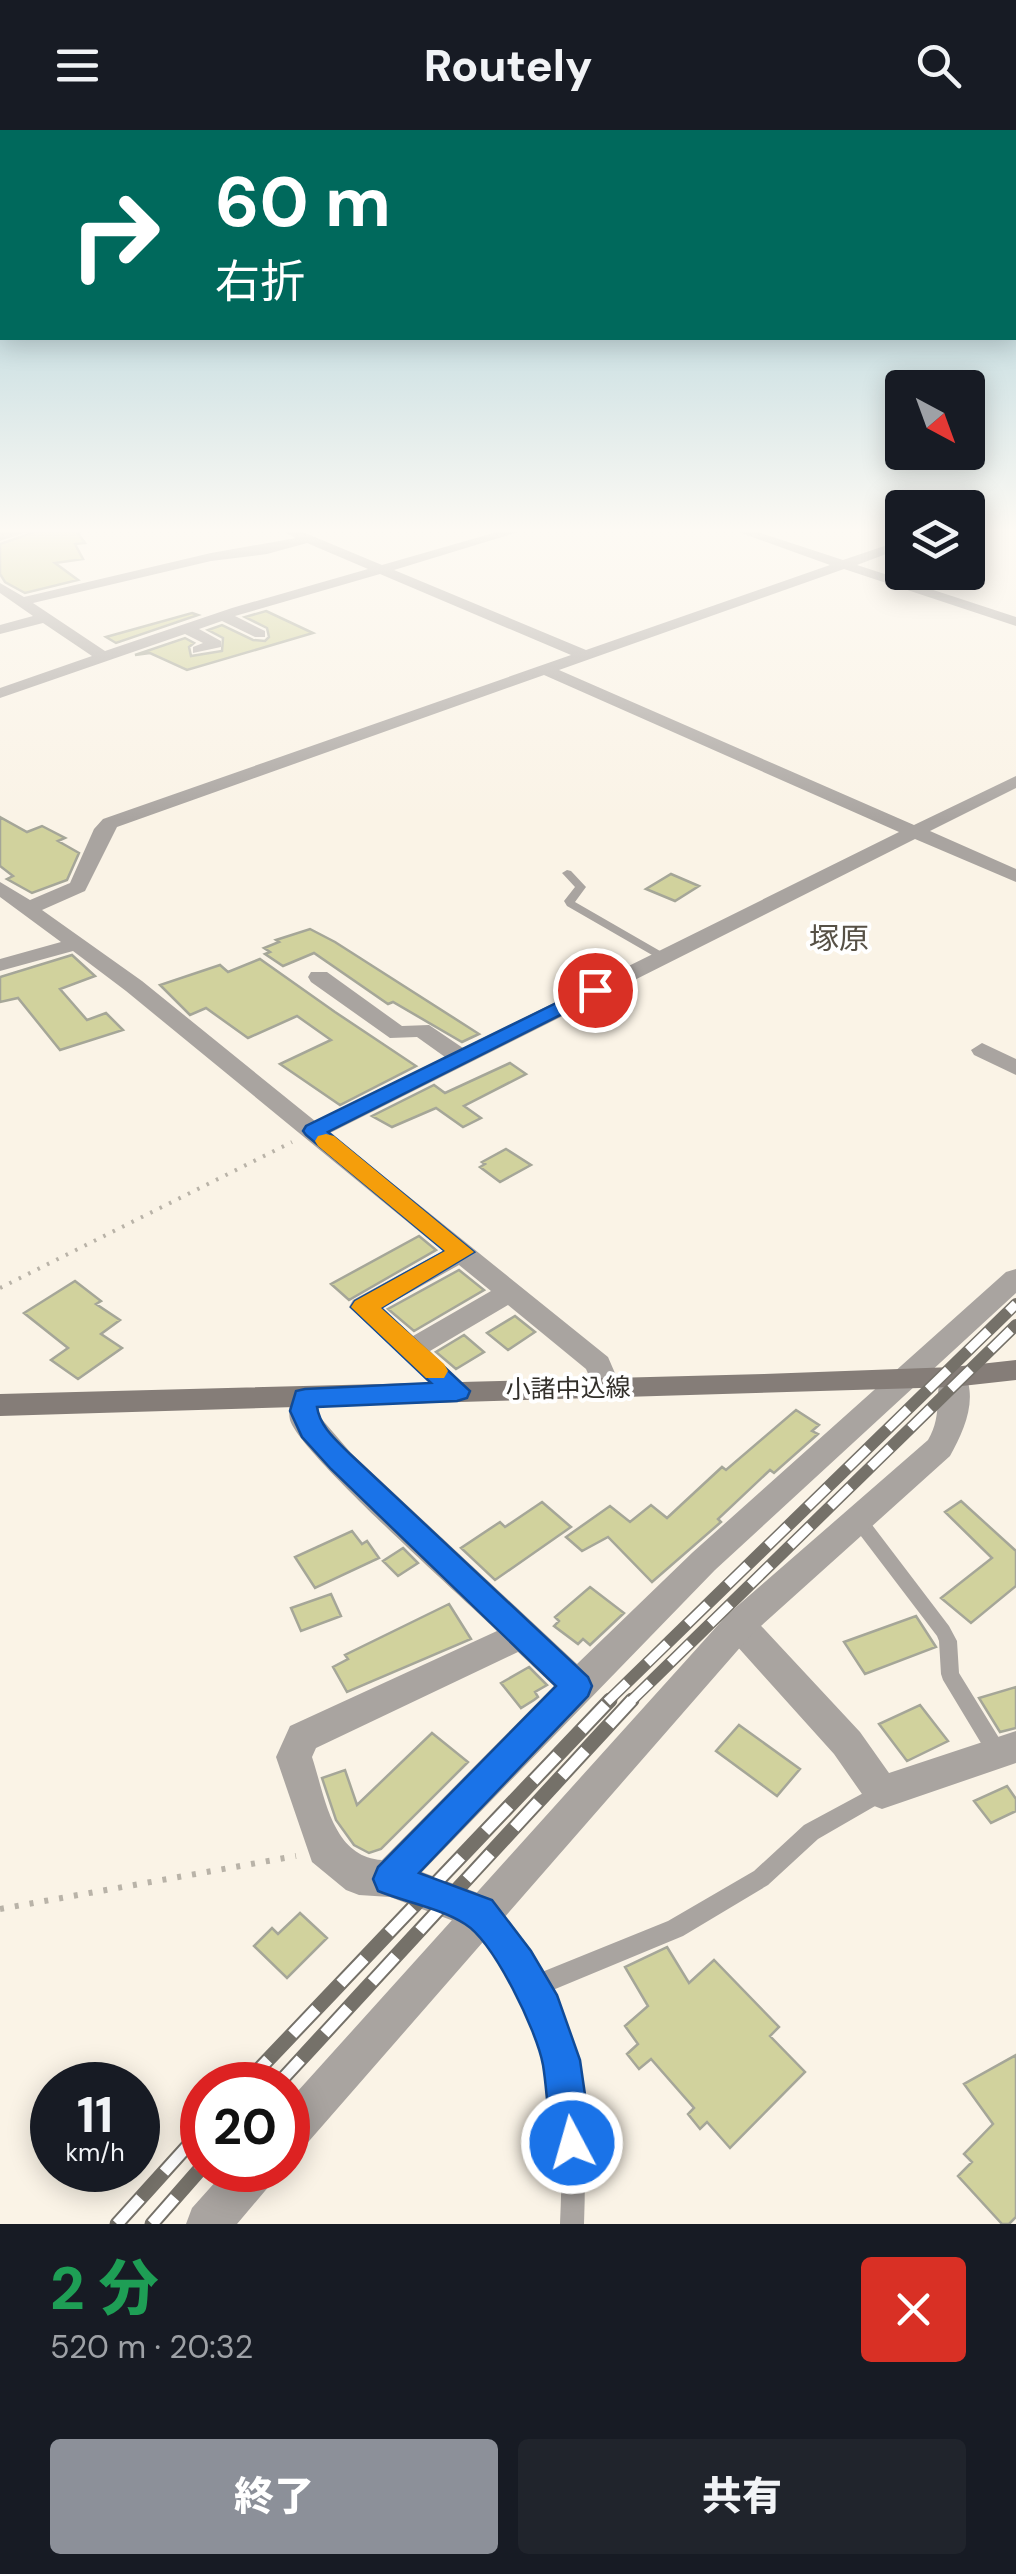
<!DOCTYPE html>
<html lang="ja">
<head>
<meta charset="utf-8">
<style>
	body { margin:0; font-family:"DM Sans","Noto Sans JP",sans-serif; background:#20242c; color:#f1f3f6; height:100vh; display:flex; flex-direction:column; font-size:38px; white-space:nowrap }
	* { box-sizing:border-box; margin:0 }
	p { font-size:32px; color:#9ea1a6 }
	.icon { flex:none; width:55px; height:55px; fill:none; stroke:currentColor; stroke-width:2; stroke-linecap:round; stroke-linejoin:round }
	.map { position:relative; height:2094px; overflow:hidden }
	.sheet { display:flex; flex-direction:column; background:#171b24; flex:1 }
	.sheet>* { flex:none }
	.banner { position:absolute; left:0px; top:0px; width:1018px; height:210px; box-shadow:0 5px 25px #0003; background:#00695c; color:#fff; overflow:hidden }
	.needle { width:65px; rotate:139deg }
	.tools { position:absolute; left:885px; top:240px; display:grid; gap:20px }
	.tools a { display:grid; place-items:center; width:100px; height:100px; border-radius:10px; background:#171b24; box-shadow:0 5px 25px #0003; font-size:50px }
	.speed { position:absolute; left:30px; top:1932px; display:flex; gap:20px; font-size:50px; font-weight:700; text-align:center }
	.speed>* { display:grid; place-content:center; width:130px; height:130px; border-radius:50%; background:#171b24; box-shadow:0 5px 25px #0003; line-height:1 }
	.speed small { font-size:25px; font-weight:400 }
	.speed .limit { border:15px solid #d22; background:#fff; color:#111 }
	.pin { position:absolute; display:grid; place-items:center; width:85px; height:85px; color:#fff; margin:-42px; border:5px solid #fff; border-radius:50%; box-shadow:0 2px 10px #0007 }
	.me { position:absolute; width:110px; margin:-55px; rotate:354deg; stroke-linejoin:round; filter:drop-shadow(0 0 8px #0008) }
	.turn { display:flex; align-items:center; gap:35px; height:210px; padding:0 50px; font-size:45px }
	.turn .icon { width:130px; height:130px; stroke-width:2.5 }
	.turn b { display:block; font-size:70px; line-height:85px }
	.round { display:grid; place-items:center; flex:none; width:105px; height:105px; border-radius:10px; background:#20242c }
	.summary { display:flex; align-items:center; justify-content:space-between; height:170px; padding:0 50px }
	h1 { font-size:60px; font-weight:800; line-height:75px; color:#1e9e55 }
	.cta { display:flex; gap:20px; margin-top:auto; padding:20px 50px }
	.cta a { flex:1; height:115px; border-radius:10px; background:#8c9099; color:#fff; font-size:40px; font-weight:800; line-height:115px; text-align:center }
	.cta a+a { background:#20242c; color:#f1f3f6 }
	header { display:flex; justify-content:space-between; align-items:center; height:130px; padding:0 50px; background:#171b24; font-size:45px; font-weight:800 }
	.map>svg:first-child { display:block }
</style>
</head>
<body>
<header><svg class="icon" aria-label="menu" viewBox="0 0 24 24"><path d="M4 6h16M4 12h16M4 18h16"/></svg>Routely<svg class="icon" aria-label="search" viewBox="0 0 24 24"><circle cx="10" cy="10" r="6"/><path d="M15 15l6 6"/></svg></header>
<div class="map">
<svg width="1016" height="2094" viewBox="0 0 1016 2094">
	<rect width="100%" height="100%" fill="#faf3e6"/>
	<path fill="#d1d29d" stroke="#a5a698" stroke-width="2.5" d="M74,398l11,15 -10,1 8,15 -28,4 23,17 -53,13 -20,-11 -5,-8v-30l43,-15z
		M266,481l47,22 -126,37 -37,-17 -15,2 50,-17 9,5 -5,4 2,9 31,-5 1,-13 -15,-8 14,-5 31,15 12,1 4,-4 -2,-9 -22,-11z
		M192,483l6,2 -82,28 -10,-6z
		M0,687l27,15 15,-6 23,12 -7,3 21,12 -12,27 -35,13 -25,-14 6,-3 -13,-10z
		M671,744l28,12 -24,15 -29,-12z
		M310,799l25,13 144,92 -17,8 -69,-40 -5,2 -74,-51 -31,13 -18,-12 5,-2 -6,-4 15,-6 -3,-2z
		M72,825l23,21 -35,13 27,31 19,-7 17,17 -63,20 -42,-52 -18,4v-25z
		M260,829l75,53 81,54 -76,39 -60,-41 51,-24 -34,-24 -49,22 -42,-30 -16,7 -30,-30 60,-20 8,7z
		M510,933l16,11 -62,32 17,12 -18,9 -27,-19 -44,19 -20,-11 62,-31 11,8z
		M506,1019l25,16 -31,17 -20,-15 5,-3 -3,-2z
		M419,1106l17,14 -87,50 -18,-16z
		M459,1140l25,20 -70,41 -26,-22z
		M75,1151l26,20 -5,3 24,16 -19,14 21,14 -44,31 -27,-19 17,-12 -44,-35z
		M515,1186l20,16 -27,18 -21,-17z
		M464,1205l20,17 -28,17 -20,-17z
		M796,1280l23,15 -7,6 6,3 -44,39 -4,-3 -52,49 3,3 -69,60 -44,-45 -26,14 -16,-14 44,-31 20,16 21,-17 16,13 55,-51 4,3z
		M961,1371l55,50v35l-45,37 -30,-25 51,-40 -47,-46z
		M542,1372l29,25 -76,53 -34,-32 39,-26 5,5z
		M352,1401l10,13 5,-3 12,17 -64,30 -20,-31z
		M403,1418l15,15 -20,13 -15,-15z
		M590,1457l34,26 -34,32 -7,-6 -5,5 -24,-18 5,-5 -4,-4z
		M331,1464l10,22 -40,15 -10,-23z
		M449,1474l22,35 -124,53 -14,-25 15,-8 -3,-4z
		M916,1486l20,31 -71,27 -21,-32z
		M529,1537l18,18 -12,7 3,5 -4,3 -13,8 -20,-25z
		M1016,1557v41l-16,4 -21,-34z
		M920,1575l28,36 -41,20 -28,-37z
		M739,1595l61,44 -23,27 -61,-45z
		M432,1603l36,29 -87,87 -12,4 -15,-8 -18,-25 -14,-42 23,-8 12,35z
		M1007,1656l9,13v12l-25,12 -17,-22z
		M300,1783l27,25 -40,40 -33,-32 18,-18 6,6z
		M667,1817l22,36 25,-23 65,67 -9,9 35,36 -75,76 -23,-26 -7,7 -12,-15 6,-6 -43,-49 -12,10 -12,-15 11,-10 -13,-18 23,-20 -23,-39z
		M1016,1925v162l-7,7h-7l-44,-48 14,-14 -8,-8 29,-30 -29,-40z"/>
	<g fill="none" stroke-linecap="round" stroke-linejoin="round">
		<path stroke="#b9b3a8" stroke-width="4" stroke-dasharray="2.5 8" stroke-linecap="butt" d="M0,1158l292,-146"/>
		<path stroke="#b9b3a8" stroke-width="6" stroke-dasharray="4 11" stroke-linecap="butt" d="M0,1779l296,-53"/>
		<path fill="#a9a4a0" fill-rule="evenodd" d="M567,740l4,1 15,16 -11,15 92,53v4h-8l-92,-53 -3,-5 11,-14 -13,-14z
			M857,1381l6,2 86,113 8,15 2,32 45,73 3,6 -3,6 -7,3 -7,-3 -47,-78 -2,-6 -2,-33 -2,-5 -86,-113 -3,-5 3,-5z
			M882,1653l7,3 3,6 -3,6 -71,41 -50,46 -85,51 -135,56c36,72 39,152 36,232h-24c3,-71 5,-150 -28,-216 -14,-30 -36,-57 -57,-84l-3,-7 3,-7 8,-3 8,3 46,64 131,-53 86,-50 50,-46z"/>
		<path fill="#a9a4a0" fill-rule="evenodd" d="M19,398h21l-40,13v-8z
			M276,398h17l89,37 129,-37h20l-137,42 192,80 244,-85 -103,-37h18l98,32 59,-20v8l-45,17 159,52v9l-172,-57 -285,101 355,155 102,-49v12l-86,43 86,38v13l-101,-43 -585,294 278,224 13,30 -4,7 -10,4 -10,-4 -11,-25 -78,-64 -78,46 41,40 -4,7 -10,4 -10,-4 -98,-91 4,-7 90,-49 -317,-260 -53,-40 -73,20v-12l61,-17 -61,-45v-15l30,18 40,-17 24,-54 9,-10 468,-164 -191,-81 -145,42 30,15v6h-10l-33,-16 -23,8 22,12v6l-28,6v-6l10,-4 -18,-9 -185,64v-10l92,-32 -49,-33 -43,11v-9l33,-9 -33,-23v-10l24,14 187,-44 85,-15zM307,413l61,26 -136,39 -127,43 -72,-48 178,-42 56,-7zM544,545l355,157 -436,216 -34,-23 -27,1 -75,-54h-16l-3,5 3,5 79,56 27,-1 28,20 -130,64 -173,-140 -100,-71 43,-19 32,-64zM459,1135l32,26 -78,45 -31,-28z
			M982,913l34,16v16l-42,-20 -3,-5z
			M1016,1139v24l-301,277 -293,302 72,27 5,13 -5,13 -14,6 -90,-34 -31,-2 -13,-5 -34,-28 -36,-105 14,-31 207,-95c-34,-33 -198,-179 -207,-211 -2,-9 0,-22 5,-30l10,-3 10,3 5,27 31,36 226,211 116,-112 313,-280zM518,1522l36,34 -172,174c-50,-3 -57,-64 -70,-103l4,-9z
			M739,1481l12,4 109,117 29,41 127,-42v32l-134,46 -13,-5 -35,-50 -107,-119 -5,-10 5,-10z"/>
		<path fill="#a9a4a0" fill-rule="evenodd" d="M953,1237l10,3c16,28 1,61 -13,86l-199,179 -448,513 -15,6v-52l439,-487 201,-175c16,-27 5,-50 15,-70z
			M226,2040h51l-7,15 -33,39h-51l6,-16z"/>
		<path fill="#857d78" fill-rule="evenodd" d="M1016,1230v20l-63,7 -953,29v-22l764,-20 189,-7z"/>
		<g stroke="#757169" stroke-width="12">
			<path id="rail-far1" d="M607,1572l409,-398
				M630,1572l386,-377"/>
		</g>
		<g stroke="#757169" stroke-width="15">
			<path id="rail" d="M244,1955l366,-385
				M277,1955l355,-385
				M117,2094l85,-94
				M152,2094l50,-57"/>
		</g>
		<use href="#rail-far1" stroke="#fff" stroke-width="9" stroke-dasharray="28" stroke-linecap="butt"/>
		<use href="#rail" stroke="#fff" stroke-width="11" stroke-dasharray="35" stroke-linecap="butt"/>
	</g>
	<linearGradient id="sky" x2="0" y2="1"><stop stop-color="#98c5d1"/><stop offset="0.58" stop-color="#fdfaf4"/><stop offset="1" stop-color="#fdfaf4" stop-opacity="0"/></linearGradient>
	<rect width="1016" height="691" fill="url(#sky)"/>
	<path fill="#1a73e8" stroke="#114b97" stroke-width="2.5" d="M595,854l7,2v8l-274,138 146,120 -93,56 89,83 -3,7 -10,3 -140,6c3,20 19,33 33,47l238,223 4,9 -4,10 -169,177 73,27 39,51 26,44 23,65 12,83 -6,14 -14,5 -14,-5c-11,-29 -10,-62 -15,-92 -6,-34 -49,-123 -78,-141 -25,-16 -60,-22 -87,-33l-5,-12 5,-12 178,-181 -225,-217 -29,-32 -12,-26 6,-20 9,-2 126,-6 -80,-76 4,-6 90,-50 -139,-116 -3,-4 3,-5z"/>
	<path fill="#f59e0b" d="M326,1004l8,2 140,116 -93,56 63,56 4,7 -4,7h-18l-75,-71 4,-6 90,-50 -127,-105 -3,-5 3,-5z"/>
	<g text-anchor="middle" stroke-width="8" stroke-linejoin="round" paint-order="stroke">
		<g font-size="25" fill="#322f2a" stroke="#fff">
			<text transform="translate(568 1258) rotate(-1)" y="9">小諸中込線</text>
		</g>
		<g font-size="30" fill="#575146" stroke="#fff">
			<text x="839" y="819">塚原</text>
		</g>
	</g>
</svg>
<div class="tools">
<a><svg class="needle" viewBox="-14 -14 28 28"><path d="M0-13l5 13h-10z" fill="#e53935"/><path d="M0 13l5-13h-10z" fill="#9ea1a6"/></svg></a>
<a><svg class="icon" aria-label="layers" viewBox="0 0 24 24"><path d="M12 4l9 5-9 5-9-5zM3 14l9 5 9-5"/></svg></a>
</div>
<div class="speed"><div>11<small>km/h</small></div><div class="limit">20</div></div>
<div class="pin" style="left:595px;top:860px;background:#d93025"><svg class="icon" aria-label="arrive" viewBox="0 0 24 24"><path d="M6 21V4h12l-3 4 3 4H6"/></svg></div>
<svg class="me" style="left:572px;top:2013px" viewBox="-20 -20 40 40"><circle r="17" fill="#1a73e8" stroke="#fff" stroke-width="3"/><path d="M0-11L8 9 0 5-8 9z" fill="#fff"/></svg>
<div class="banner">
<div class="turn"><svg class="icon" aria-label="right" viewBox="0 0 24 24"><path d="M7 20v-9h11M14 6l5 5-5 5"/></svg><div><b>60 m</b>右折</div></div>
</div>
</div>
<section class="sheet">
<div class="summary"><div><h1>2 分</h1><p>520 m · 20:32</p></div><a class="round" style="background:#d93025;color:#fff"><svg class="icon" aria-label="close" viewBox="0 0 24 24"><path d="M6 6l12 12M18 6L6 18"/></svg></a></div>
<div class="cta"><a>終了</a><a>共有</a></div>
</section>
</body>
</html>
